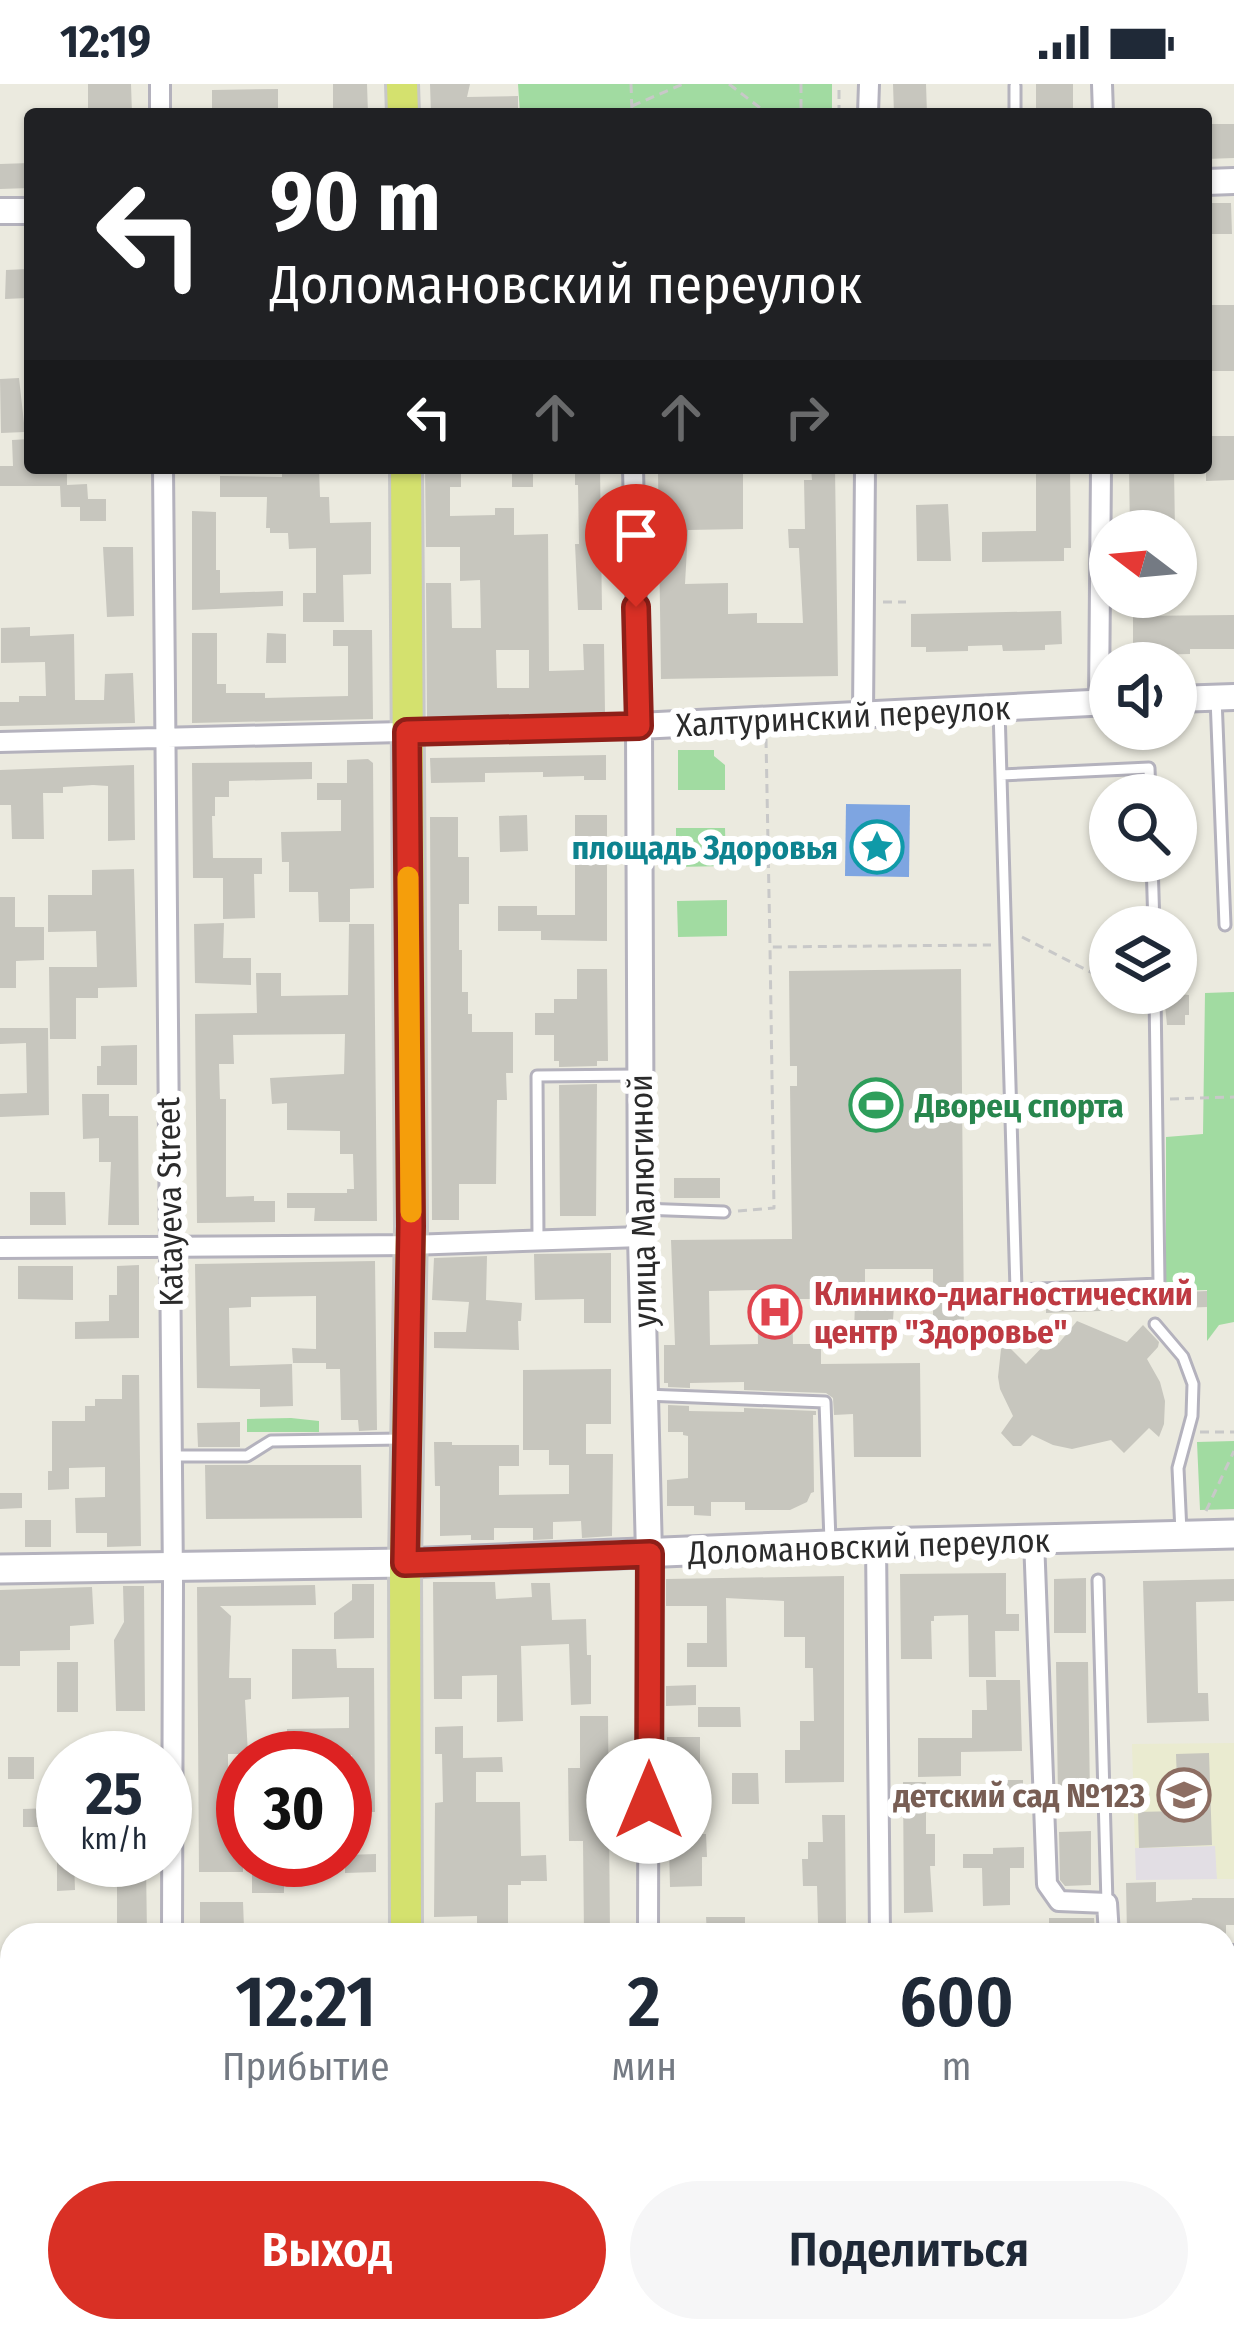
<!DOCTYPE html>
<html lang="ru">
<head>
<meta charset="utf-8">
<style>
	body { margin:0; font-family:"Fira Sans Condensed",sans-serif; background:#f6f6f7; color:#1f2937; height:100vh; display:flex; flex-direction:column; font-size:45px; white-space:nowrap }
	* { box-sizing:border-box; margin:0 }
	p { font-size:39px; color:#747a83 }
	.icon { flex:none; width:66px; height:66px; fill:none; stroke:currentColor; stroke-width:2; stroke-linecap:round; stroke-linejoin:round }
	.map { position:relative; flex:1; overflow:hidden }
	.drawer { position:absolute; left:0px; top:1839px; width:1236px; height:420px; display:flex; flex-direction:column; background:#fff; border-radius:36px 36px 0 0; box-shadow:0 3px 9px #0004 }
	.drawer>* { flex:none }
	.banner { position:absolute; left:24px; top:24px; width:1188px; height:366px; border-radius:12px; box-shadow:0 3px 9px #0004; background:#202124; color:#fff; overflow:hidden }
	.needle { width:78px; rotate:286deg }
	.tools { position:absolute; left:1089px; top:426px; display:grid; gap:24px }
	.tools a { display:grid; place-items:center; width:108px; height:108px; border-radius:50%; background:#fff; box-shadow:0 3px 9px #0004; font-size:60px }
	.speed { position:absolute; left:36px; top:1647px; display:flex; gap:24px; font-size:60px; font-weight:700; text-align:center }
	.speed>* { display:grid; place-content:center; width:156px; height:156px; border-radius:50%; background:#fff; box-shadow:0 3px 9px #0004; line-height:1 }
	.speed small { font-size:30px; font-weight:400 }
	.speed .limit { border:18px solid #d22; background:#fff; color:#111 }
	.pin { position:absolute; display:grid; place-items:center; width:102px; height:102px; color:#fff; margin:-123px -51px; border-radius:50% 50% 50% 0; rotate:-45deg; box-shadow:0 0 12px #0007 }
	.pin .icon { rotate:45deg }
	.me { position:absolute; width:132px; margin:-66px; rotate:0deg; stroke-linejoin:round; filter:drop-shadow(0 0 9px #0008) }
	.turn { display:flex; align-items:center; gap:42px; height:252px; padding:0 48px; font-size:54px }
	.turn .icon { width:156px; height:156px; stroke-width:2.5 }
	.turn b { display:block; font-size:84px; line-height:102px }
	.lanes { display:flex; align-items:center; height:114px; padding:0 48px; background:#0003; justify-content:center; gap:60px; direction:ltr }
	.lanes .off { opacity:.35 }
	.eta { display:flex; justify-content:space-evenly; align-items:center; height:204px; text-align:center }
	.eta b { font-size:72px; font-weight:600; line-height:84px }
	.button { display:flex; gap:24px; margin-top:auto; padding:24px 48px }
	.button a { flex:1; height:138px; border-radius:72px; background:#d93025; color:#fff; font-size:48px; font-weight:600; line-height:138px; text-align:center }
	.button a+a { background:#f6f6f7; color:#1f2937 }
	.status { display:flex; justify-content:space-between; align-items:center; height:84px; padding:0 60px; background:#fff; direction:ltr }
	.status svg { height:33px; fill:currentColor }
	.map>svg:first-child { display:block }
</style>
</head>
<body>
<div class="status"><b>12:19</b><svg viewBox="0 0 49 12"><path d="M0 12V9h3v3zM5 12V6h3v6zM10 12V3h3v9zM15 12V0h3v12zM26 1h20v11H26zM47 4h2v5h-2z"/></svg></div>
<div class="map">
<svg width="1234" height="2259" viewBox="0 0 1234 2259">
	<rect width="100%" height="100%" fill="#ebeadf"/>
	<path fill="#e2dee4" d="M1216,1762l1,33 -81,1 -1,-32z"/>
	<path fill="#eaebd0" d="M1234,1659v136h-17l-2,-33 -80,2 -3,-104z"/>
	<path fill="#a1dba1" d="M518,0h314v30h-312z
		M678,666h36v6l11,9v25h-47z
		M676,744h49l1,38 -50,1z
		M727,816v36l-49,1 -1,-36z
		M1234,908v330l-15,3 -12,16v-51l-41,1v-154l37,-3 2,-141z
		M291,1334l28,3v11h-72v-13z
		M1234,1357v68l-34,1 -3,-68z"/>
	<path fill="#7ea5e1" d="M846,720l64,1 -1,72 -64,-1z"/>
	<path fill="#c7c6be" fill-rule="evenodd" d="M88,0h43l1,30h-44z
		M333,0h34l1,30h-35z
		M430,0h40l-3,13 51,-1v18h-87z
		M893,0h33l1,30h-33z
		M1036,0h37v30h-37z
		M278,5v25h-23v-6h-43v-18z
		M1206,40h28v34l-28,1z
		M30,79v25l-30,1v-25z
		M1206,119h25l1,31h-26z
		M28,185v29l-23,1 1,-29z
		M1206,221h28v66h-28z
		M19,294l6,54 -24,1 -1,-54z
		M1206,352h28v44l-28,1z
		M30,355v29h37v17l20,-1 1,15h18v22h-26v-14h-19l-1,-21h-60v-20h13l-1,-26z
		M282,384h37l1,29h9l1,26 41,-1v52l-28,1 1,47h-41v-29h13v-45l-27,1 -1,-16h-18v-5h-4l1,-31h-47v-21l62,1z
		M425,384h36v19h-11v29l45,-1v-7h19v27l34,-1 1,137 35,-1 -1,-26h21l1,69 -178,5 -1,-135h25l1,45h29l-1,-48 -20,1v-34h-34zM496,566h33v38h-32z
		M512,384h21v19h-21z
		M575,384h25l2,142h-24l-3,-66h4l-1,-59h-3z
		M705,384h38v61l-55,1 -3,54 43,-1v31l29,-1v10h46l-4,-75h-10l-1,-19h17l-1,-49h8l-1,-12h24l3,208 -177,3 -3,-208z
		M1036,384h34l1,80h-7v13l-82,1v-30l54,-1z
		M1129,384h45l1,63h-45z
		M948,420l3,57h-34l-1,-56z
		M192,427l24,1v58h4v23l63,-2v15l-91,4z
		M103,463h30l1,69 -27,1z
		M1061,527l1,33 -17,1v5l-42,1 -1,-6 -34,1v5l-42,1v-5h-15v-33z
		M1234,531v34h-44v5l-42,1v-6h-15v-33z
		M30,543v9l44,-2 1,66h29l1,-26 28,-1 2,50 -135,3v-24h19v-6h27l-1,-34 -44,1v-35z
		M333,546h39l1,89 -181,4v-90h25v51h9v9h39v5l83,-2v-50h-15z
		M267,549l19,1v29h-20z
		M606,671v25h-22v-4l-41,1v-5l-58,1v9l-54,1 -1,-25z
		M368,675l5,4 1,125 -24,1v33h-31l-1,-30h-29v-30h-7l-1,-30 60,-1v-31h-24v-17h30v-23z
		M312,678v17l-83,2v16h-14v19h-3l1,42h49v16h-8l1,44 -32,1v-41h-30l-1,-115z
		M134,681l1,75 -27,1v-55l-15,-1 -30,2v6h-20l1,46h-32l-1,-34h-11v-35z
		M527,731l1,36 -28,1 -1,-36z
		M575,731h32v126l-66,-1v-9h-43v-25h39v9h38z
		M430,733h28v40h11v47h-10v46h3v42h6v22h4v18h41v41h-7l1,27h-10l-1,84h-37v36h-27z
		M134,785l3,118 -39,1v10h-22v41h-26l-1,-72h48l-1,-36 -48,1v-37h44v-25z
		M0,813h15v30h29v33l-28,1v27h-16z
		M224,839l-1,35h28v27l-56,-2 -1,-59z
		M349,840h25l3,297h-63l1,-13h-28v-15h60v-4h7l-1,-35h-13v-23l-53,-1v-27l-15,1 -2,-26 74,-4 1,-40 -112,1 1,29h-15l1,35h6v98l28,-1v5h21v21l-78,1 -2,-209 62,-1 -1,-40h25v23l67,-1z
		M577,885h30l1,92h-11v5l-38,1v-6h-5v-26h-19v-22h19v-14h23z
		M961,885l3,360h-31v-60h-68v20h-42v10h-24v4h-7l1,41h28v20l99,-1 1,94h-67l-1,-43 -19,1 -1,-17 -7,-5 -82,-3v-8l-54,1v5l-22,-1v-4h-4v-38h11l-4,-105 121,-1 -2,-153h7v-20h-7l-1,-95zM757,1206l1,54 -48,1 -1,-54z
		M1167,909l22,2v20h-4v10h-18l-3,-30z
		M0,944h48l1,87 -49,2v-23l27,-1 -1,-50 -26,1z
		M137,961v40h-40v-19h4v-20z
		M597,1000l-1,132h-36l-1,-131z
		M82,1010h27v22h29l1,109h-31l3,-63h-12v-24l-16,1z
		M674,1094h46v20h-46z
		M30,1108h35l1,33h-36z
		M611,1169v70h-27v-24l-49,1 -1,-46z
		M487,1172l-1,44 36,3 -1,18h-3l1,29 -85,-2v-16h32l3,-30 -37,-2 2,-42z
		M375,1177l2,169 -18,1 -1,-11h-17l-1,-51h-14v-6h-33l-1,-15 24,1v-53l-65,1v10l-22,1 1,58 62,-2 1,42 -33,1v-18l-63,-1 -2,-124z
		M139,1181v73l-64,1v-17l34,-1v-26h8v-29z
		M18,1182h55v34l-55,-1z
		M1207,1207v16l-161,6v-15z
		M855,1218l39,3 -2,31 -38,-3z
		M1077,1237l50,21 16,-17 16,17 -1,5 -11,12 13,23 5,19 -1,23 -5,13 -10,-9 -25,25 -13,-13 -39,9 -19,-4 -21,-10 -11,11h-8l-12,-13 12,-17 -13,-27 -2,-12 4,-37 24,24 23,-24 10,3z
		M611,1285v55h-25v30h27l-1,82 -30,2 -1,-17 -28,1v17l-20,1v-12h-39v12h-23v-5l-31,1v-50h-5l-1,-44h18v3h67v21h-20v29l70,-1v-29h-20v-15h-26v-80z
		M122,1291h17l2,171 -34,1v-14h-31l-1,-35 30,-1v-30l-36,1v21l-21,1v-19h4v-50h33v-15h10v-7h27z
		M668,1321l21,1v5l55,1v-4l72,3v4h-3l1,77 -3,1 -4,9 -17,8h-45v-8h-34v14l-17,-1v-9h-27v-26l21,-2v-42l-5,-1v-3h-15z
		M240,1338v25h-42l-1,-24z
		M205,1381h156l1,53 -156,1z
		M0,1409h22v15l-22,1z
		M25,1436h26v27h-26z
		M1006,1489v41h13v17h-24l1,46h-27l-1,-62 -34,1v5h-3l1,38h-31l-1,-85z
		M844,1492v206l-59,1v-33h15v-29h14l-1,-53h-8v-31h-21v-36l-58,-3 1,69h-40v-24h20v-37h-41v-27z
		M1086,1494v55h-32v-54z
		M1234,1495v22l-38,1 2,91h10l1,28 -62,2 -4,-142z
		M433,1498h62l1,17 36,-2 -1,-14h19l2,37 34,-1 1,36h4v49l-20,1 -2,-61 -48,2 2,75 -26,1v-47l-35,1v23h-28z
		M352,1500h22v54l-40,1v-26l18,-13z
		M315,1501l1,20 -96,1 11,10 -2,62h22v21l-6,1 3,54h-20v31h6v54h9v33h-44l-2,-285z
		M123,1502h21l1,125h-29l-2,-71 10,-18z
		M92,1503l2,37 -24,2v24l-50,1v15h-20v-76z
		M292,1565h44l1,19h37l1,144h-22l-1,-57 -65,3v-29l62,-1v-31l-57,2z
		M57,1578h21v50h-21z
		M1056,1578h32l2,135h-32z
		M986,1596h34l2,71 -61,1v24l-43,1v-39h54v-28h15z
		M696,1601v20l-30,1v-20z
		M698,1623h42l1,20h-43z
		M580,1632h28l2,219h-26l-1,-94h-14l-1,-73h12z
		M463,1642v32l39,-1 1,15h-27v30h44l1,54 25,-1 1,26h-26v4h-13v41l-31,1v-11l-43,1 1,-114 8,-1 -1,-48h-7v-27z
		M667,1653h33v29l-33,1z
		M145,1657v17h-27v-16z
		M1209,1669l3,92 -73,3 -1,-36 40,-1 -2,-57z
		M8,1673h26v22h-26z
		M732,1689h26l1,31h-27z
		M994,1696h29v23h-29z
		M903,1698h23v52h9v32h-5l3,46 -29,1z
		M668,1723h27v27h11l1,23h-5v29l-32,1z
		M52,1724l11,2v17h-40v-18z
		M822,1731h23l1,108h-28l-1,-37h-14l-1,-27h6v-17h15z
		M1091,1747v54l-26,1 -5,-6 -1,-48z
		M1024,1763v21h-14v37l-27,1 -1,-38h-19v-14h30v-6z
		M376,1770v18l-31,1v-18z
		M57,1776h17l1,30 -18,1z
		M252,1776h32v33h-32z
		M117,1780h29l1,71h-30z
		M1156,1798v20l36,-2v-2h42v27h-8v10h-35v-10l-31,1v9h-33l-1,-52z
		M200,1818h43l1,26 -44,1z
		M706,1833h39v18h-38z
		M1049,1834h45l1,17h-46z"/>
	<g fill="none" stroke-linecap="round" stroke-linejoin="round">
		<g stroke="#b4b2bd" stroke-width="15">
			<path id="service" d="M1015,2v28
				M1216,614l9,227
				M999,625l17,581 143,-6 -4,-291
				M1001,691l148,-7 1,27
				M1152,777l2,66
				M641,1125l83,3
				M538,1156l-1,-164 101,-1
				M1155,1240l28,33 10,27 -1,32 -14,52 3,64
				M645,1311l180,7 5,139
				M172,1372h75l24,-15 130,-2
				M1098,1496l9,323
				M1125,2259v-12"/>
		</g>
		<g stroke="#b4b2bd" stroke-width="24">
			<path id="minor" d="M160,0v30
				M1102,0l1,30
				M868,30l1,-30
				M163,384l10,1114 -1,353
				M1099,618l2,-234
				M863,631l2,-247
				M0,658l639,-16 -6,-258
				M0,1164l410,-3 231,-8
				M1034,1455l13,345 12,17 48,2 2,32
				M876,1459l4,392
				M648,1851l1,-381
				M1224,1871h10
				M172,2247v12
				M648,2247v12
				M885,2247v12
				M1090,2259l1,-12"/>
		</g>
		<g stroke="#b4b2bd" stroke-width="30">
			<path id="tertiary" d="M1206,98l28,-1
				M0,127h30
				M1176,615l58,-2
				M649,1470l-8,-317 -2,-511 471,-24
				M0,2145l12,-1
				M1224,2147l10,-1"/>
		</g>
		<g stroke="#b4b2bd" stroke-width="33">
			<path id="secondary" d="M0,1485l405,-6 471,-20 358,-9"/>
		</g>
		<g stroke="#c8c8c8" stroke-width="36">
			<path id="primary" d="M402,0l1,30
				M406,384l5,759 -6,336 1,372
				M413,2247v12"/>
		</g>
		<path stroke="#c8c8c8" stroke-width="3" stroke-dasharray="9 6" stroke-linecap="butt" d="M631,0l1,30
			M729,0l39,30
			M801,0v30
			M632,22l51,-22
			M839,30v-30
			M1120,516h16
			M883,518h23
			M766,655l4,207
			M1022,853l88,45
			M1170,1015l64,-2
			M738,1127l36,-3 -4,-261 221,-2
			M1200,1348h34
			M1206,1427l28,-60
			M1224,2088h10"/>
		<use href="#service" stroke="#fff" stroke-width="9"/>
		<use href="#minor" stroke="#fff" stroke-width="18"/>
		<use href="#tertiary" stroke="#fff" stroke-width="24"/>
		<use href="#secondary" stroke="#fff" stroke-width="27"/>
		<use href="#primary" stroke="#d4e16e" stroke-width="30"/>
	</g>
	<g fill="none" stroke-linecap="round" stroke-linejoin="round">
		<g stroke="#8d1f18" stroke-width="30">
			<path id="route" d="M636,523l3,119 -232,6 4,494 -6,337 245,-9 -1,247"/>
		</g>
		<use href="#route" stroke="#d93025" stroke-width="21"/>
		<path stroke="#f59e0b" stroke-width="21" d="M408,793l3,335"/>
	</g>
	<defs>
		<g id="sight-ring" transform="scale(2.7)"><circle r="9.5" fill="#fff" stroke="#0f9aa8" stroke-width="1.5"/><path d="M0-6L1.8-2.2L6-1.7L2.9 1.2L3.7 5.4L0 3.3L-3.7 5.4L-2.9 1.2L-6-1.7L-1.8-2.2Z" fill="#0f9aa8"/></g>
		<g id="stadium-ring" transform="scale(2.7)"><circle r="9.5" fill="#fff" stroke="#2e9e5b" stroke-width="1.5"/><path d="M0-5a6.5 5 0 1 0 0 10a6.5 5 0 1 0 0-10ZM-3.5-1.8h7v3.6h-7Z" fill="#2e9e5b"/></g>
		<g id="hospital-ring" transform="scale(2.7)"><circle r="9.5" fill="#fff" stroke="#e0444e" stroke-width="1.5"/><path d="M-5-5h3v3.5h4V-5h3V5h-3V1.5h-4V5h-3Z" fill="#e0444e"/></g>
		<g id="school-ring" transform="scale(2.7)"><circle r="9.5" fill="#fff" stroke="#8d6e63" stroke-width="1.5"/><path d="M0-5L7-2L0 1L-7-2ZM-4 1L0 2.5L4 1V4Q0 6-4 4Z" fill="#8d6e63"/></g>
	</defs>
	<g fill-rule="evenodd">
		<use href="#sight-ring" x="877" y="763"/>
		<use href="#stadium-ring" x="876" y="1021"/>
		<use href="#hospital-ring" x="775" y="1228"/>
		<use href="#school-ring" x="1184" y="1711"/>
	</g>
	<g text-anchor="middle" stroke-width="12" stroke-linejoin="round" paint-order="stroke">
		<g font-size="33" fill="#2b2b2b" stroke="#fff">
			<text transform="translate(843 632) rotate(-3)" y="12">Халтуринский переулок</text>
			<text transform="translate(642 1117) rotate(-91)" y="12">улица Малюгиной</text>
			<text transform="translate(169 1118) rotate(-91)" y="12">Katayeva Street</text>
			<text transform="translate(869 1462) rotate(-2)" y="12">Доломановский переулок</text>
		</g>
		<g font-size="33" font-weight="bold" fill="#0d838f" stroke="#fff" text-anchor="end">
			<text x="838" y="775">площадь Здоровья</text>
		</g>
		<g font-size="33" font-weight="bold" fill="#27864d" stroke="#fff" text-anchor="start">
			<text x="915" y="1033">Дворец спорта</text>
		</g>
		<g font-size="33" font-weight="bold" fill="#be3a42" stroke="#fff" text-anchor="start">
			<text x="814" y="1221">Клинико-диагностический<tspan x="814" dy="38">центр "Здоровье"</tspan></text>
		</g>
		<g font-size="33" font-weight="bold" fill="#785e54" stroke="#fff" text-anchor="end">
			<text x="1145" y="1723">детский сад №123</text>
		</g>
	</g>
</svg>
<div class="tools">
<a><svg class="needle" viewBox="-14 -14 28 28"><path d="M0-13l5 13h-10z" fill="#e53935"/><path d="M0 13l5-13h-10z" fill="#747a83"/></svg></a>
<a><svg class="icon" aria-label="sound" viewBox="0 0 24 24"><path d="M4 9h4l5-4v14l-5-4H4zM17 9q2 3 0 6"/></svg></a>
<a><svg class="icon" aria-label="search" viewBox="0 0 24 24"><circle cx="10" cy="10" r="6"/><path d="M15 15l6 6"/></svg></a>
<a><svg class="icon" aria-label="layers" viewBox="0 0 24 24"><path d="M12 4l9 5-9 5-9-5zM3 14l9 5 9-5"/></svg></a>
</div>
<div class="speed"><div>25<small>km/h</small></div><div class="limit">30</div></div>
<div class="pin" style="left:636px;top:523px;background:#d93025"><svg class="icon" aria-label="arrive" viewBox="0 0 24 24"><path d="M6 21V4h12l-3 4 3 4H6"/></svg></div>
<svg class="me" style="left:649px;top:1717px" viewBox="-20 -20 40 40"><circle r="19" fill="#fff"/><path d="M0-13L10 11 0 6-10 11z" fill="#d93025"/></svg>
<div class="banner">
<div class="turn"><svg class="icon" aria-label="left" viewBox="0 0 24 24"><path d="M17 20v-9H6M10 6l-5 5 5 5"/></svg><div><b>90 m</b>Доломановский переулок</div></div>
<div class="lanes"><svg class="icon" aria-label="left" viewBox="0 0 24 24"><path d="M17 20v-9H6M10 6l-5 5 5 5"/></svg><svg class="icon off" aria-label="ahead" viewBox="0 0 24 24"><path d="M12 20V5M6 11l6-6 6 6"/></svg><svg class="icon off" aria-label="ahead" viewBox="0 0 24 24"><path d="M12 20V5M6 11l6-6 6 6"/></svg><svg class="icon off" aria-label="right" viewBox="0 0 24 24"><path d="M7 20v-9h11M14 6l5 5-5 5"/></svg></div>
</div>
<section class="drawer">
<div class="eta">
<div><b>12:21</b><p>Прибытие</p></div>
<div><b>2</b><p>мин</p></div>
<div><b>600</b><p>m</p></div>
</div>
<div class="button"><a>Выход</a><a>Поделиться</a></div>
</section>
</div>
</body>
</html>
